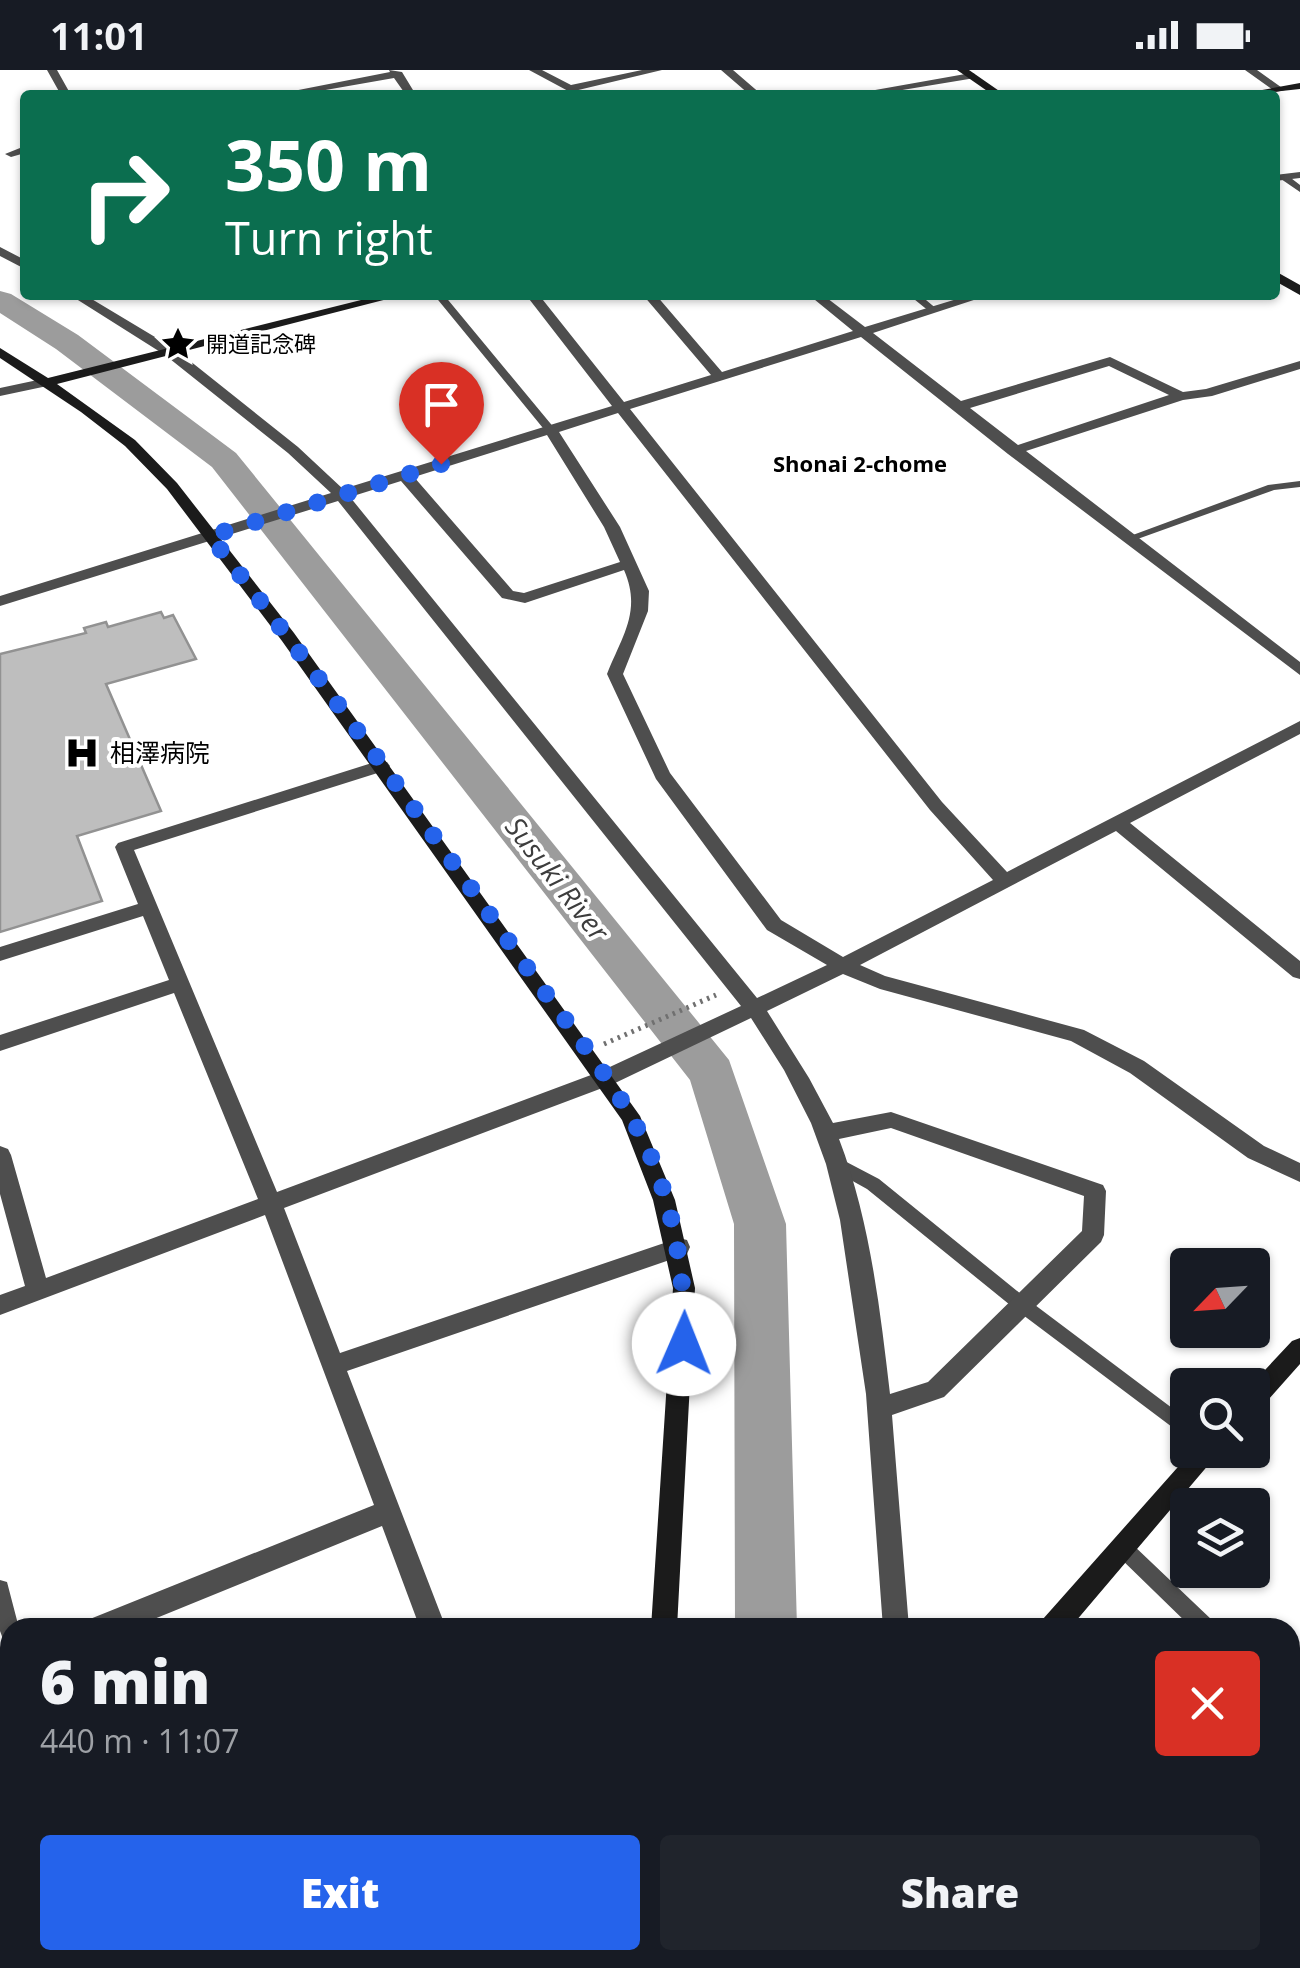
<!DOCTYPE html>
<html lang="en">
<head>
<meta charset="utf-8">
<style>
	body { margin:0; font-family:"Open Sans","Noto Sans JP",sans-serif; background:#20242c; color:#f1f3f6; height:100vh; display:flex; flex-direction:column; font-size:38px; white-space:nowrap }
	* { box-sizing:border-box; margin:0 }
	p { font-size:32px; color:#9ea1a6 }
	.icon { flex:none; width:55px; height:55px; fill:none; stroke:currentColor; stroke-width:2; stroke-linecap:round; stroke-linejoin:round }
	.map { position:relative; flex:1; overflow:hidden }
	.details { position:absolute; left:0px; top:1548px; width:1300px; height:352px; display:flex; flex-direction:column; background:#171b24; border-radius:30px 30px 0 0; box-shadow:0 2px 8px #0004 }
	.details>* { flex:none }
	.guide { position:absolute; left:20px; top:20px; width:1260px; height:210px; border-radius:10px; box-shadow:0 2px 8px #0004; background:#0b6e4f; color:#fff; overflow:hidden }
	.needle { width:65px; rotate:245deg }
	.tools { position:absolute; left:1170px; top:1178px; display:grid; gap:20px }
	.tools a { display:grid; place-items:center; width:100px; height:100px; border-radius:10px; background:#171b24; box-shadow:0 2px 8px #0004; font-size:50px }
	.pin { position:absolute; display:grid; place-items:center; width:85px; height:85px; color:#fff; margin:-102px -42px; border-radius:50% 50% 50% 0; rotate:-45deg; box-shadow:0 0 10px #0007 }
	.pin .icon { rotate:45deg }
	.me { position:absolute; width:110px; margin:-55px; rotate:1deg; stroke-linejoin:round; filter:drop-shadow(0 0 8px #0008) }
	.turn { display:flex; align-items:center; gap:35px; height:210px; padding:0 40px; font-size:45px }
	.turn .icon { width:130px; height:130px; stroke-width:2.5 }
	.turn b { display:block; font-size:70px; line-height:85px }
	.round { display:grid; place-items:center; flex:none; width:105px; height:105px; border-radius:10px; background:#20242c }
	.head { display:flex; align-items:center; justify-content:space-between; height:170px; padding:0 40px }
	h1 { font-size:60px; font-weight:800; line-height:75px }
	.action { display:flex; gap:20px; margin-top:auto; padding:20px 40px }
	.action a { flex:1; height:115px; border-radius:10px; background:#2563eb; color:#fff; font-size:40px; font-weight:800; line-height:115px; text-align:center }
	.action a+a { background:#20242c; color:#f1f3f6 }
	.status { display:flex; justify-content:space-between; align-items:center; height:70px; padding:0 50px; background:#171b24; direction:ltr }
	.status svg { height:28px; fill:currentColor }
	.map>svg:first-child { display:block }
</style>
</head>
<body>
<div class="status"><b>11:01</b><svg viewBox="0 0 49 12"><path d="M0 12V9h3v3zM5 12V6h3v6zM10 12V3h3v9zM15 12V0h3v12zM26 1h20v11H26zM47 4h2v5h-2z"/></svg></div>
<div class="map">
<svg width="1300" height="1898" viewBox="0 0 1300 1898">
	<rect width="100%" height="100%" fill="#fff"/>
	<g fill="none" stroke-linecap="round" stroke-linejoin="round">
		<path fill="#9c9c9c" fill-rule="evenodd" d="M0,221l11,3 67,41 158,118 493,607 57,164 11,404h-62l-1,-404 -44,-144 -478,-613 -156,-118 -56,-36z
			M793,1890h71l3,8h-71z"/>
	</g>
	<path fill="#bebebe" stroke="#929292" stroke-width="2.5" d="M161,542l3,6 9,-3 23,44 -90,25 55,127 -84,25 25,65 -102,31v-278l86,-21 -2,-5 22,-6 2,5z"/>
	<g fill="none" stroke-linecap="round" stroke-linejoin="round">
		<path stroke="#707070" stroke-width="5" stroke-dasharray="2.5 5" stroke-linecap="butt" d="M604,974l112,-49"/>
		<path fill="#4e4e4e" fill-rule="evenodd" d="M1281,105h6l13,10v7l-19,-13z
			M434,225h10l111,134v4h-8z
			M909,225h11l18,15 -8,2z
			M1300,411v6l-26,3 -142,51 -4,1 -6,-3 146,-54z
			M837,1087l42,22 148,120 161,121v19l-173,-130 -148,-120 -36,-20 -2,-5 2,-5z
			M1124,1470l7,3 82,78 3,7h-24l-75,-73 -2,-6 2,-6z
			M0,1510l7,2 12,46h-9v14l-7,-3 -3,-8z
			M1290,1634l10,6v25l-10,-6z
			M33,1890h34l-4,8h-34z"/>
		<path fill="#4e4e4e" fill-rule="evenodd" d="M47,0h10l14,25h-10z
			M389,0l13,2 14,23h-10l-12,-17 -97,17h-24l117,-23z
			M529,0h13l29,15 71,-15h20l-92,22z
			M721,0h12l29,25h-12z
			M1245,0h12l28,20 -9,2z
			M971,3l4,1v4l-103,17h-25z
			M25,76v7l-14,4 -6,-3z
			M1300,102v6l-25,3v-6z
			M0,177l25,13v9l-25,-13z
			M70,225h15l90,54 123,98 45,42 269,-83 -86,-111h13l85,107 87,-27 -68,-80h13l66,77 131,-41 -44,-36h14l42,32 105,-32h19l-116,38 88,68 149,-44 73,35 23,-3 94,-28v8l-88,27 -29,4 -157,51 274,211v13l-292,-221 -147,-117 -231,72 312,393 65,70 293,-151v13l-170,89 170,138v18l-7,-2 -177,-146 -256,134 25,11 199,54 60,31 120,85 36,17v19l-52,-24 -118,-85 -59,-32 -191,-52 -37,-15 -76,37 42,67 24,45 58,-11 212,73 3,6 -2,44 -3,7 -157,155 -52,18 17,213h-26l-17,-234 -26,-174 -14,-56 -15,-41 -27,-53 -33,-52 -138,66 -329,124 56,145 339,-115 8,2 3,7 -3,7 -340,117 99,257h-26l-38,-102 -250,102h-46l4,-9 284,-114 -109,-290 -265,100v-20l25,-9 -25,-92v-48l8,3 3,6 35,123 212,-79 -84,-206 -174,58v-16l169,-55 -26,-64 -143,45v-14l138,-43 -23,-57 3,-4 257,-81h12l3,4 -3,4 -253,80 143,342 322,-120 142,-66 -403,-505 -338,105v-10l331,-103 -43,-40 -123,-98zM1109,296l60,29 -151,50 -48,-37zM618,343l312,397 63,70 -150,77 -62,-37 -111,-147 -47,-99 25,-63 1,-20 -29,-64 -61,-95zM547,365l57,92 16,35 -96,31 -11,-2 -99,-114zM401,411l101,117 23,5 99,-33c18,41 -2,66 -17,104l49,105 111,151 60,35 -70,33 -407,-501zM891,1058l193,68 -2,35 -154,151 -38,12c-10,-85 -20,-174 -51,-255z
			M47,308l7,4 -2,3 -52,11v-8z
			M10,1580v26l-10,4v-26z
			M545,1890h30l3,8h-30z
			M973,1890h30l4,8h-30z"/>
		<path fill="#1b1b1b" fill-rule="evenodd" d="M957,0h12l36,25h-12z
			M1300,13v6l-54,6 5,-3z
			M1275,201l25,14v10l-25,-14z
			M381,225h22l-346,89 78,56 42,43 117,150 346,483 35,84 20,88 -18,340h-26l22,-340 -20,-88 -31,-80 -340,-479 -115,-152 -42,-43 -44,-34 -81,-54v-10l48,30z
			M1300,1268v26l-40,45 -8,2 -1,-26 41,-44z
			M1193,1380h28l-151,178h-31l4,-9z
			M679,1890h40l-4,8h-40z"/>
	</g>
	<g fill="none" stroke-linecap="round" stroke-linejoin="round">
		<path stroke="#2563eb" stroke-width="18" stroke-dasharray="0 32.4" d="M441,394l-231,72c108,138 212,282 314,427 45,65 101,128 131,203 22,58 30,116 29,178"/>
	</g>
	<defs>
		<g id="sight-bare" transform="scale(2.7)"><path d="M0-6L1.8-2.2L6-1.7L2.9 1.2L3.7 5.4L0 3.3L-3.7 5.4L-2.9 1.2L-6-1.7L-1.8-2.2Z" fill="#000" stroke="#fff" stroke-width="2.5" paint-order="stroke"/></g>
		<g id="hospital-bare" transform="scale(2.7)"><path d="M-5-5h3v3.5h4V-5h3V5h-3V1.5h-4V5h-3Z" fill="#000" stroke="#fff" stroke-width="2.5" paint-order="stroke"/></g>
	</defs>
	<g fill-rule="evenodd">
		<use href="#sight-bare" x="178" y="274"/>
		<use href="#hospital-bare" x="82" y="683"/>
	</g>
	<g text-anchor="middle" stroke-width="8" stroke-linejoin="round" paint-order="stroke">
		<g font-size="22" fill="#000" stroke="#fff" text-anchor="start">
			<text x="206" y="282">開道記念碑</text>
		</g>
		<g font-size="22" font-weight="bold" fill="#000" stroke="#fff">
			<text x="860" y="402">Shonai 2-chome</text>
		</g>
		<g font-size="25" fill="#000" stroke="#fff" text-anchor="start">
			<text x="110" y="692">相澤病院</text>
		</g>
		<g font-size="28" font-style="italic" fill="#3d3d3d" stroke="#fff">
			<text transform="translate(557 809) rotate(52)" y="10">Susuki River</text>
		</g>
	</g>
</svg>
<div class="tools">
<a><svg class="needle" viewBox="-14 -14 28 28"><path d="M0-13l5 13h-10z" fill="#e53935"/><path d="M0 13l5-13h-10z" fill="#9ea1a6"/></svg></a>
<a><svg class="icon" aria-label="search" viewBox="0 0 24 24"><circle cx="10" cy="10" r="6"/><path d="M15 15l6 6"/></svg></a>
<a><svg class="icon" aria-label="layers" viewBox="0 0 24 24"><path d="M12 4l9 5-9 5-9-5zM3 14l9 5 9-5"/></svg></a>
</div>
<div class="pin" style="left:441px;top:394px;background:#d93025"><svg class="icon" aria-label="arrive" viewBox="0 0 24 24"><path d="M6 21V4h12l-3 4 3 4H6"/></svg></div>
<svg class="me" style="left:684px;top:1274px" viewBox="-20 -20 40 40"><circle r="19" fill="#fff"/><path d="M0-13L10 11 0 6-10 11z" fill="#2563eb"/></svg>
<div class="guide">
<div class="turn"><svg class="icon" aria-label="right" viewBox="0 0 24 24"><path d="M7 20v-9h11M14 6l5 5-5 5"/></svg><div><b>350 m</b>Turn right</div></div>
</div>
<section class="details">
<div class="head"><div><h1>6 min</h1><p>440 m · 11:07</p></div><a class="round" style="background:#d93025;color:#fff"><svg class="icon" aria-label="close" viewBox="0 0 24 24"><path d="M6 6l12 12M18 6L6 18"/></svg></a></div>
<div class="action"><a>Exit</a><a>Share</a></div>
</section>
</div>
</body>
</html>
